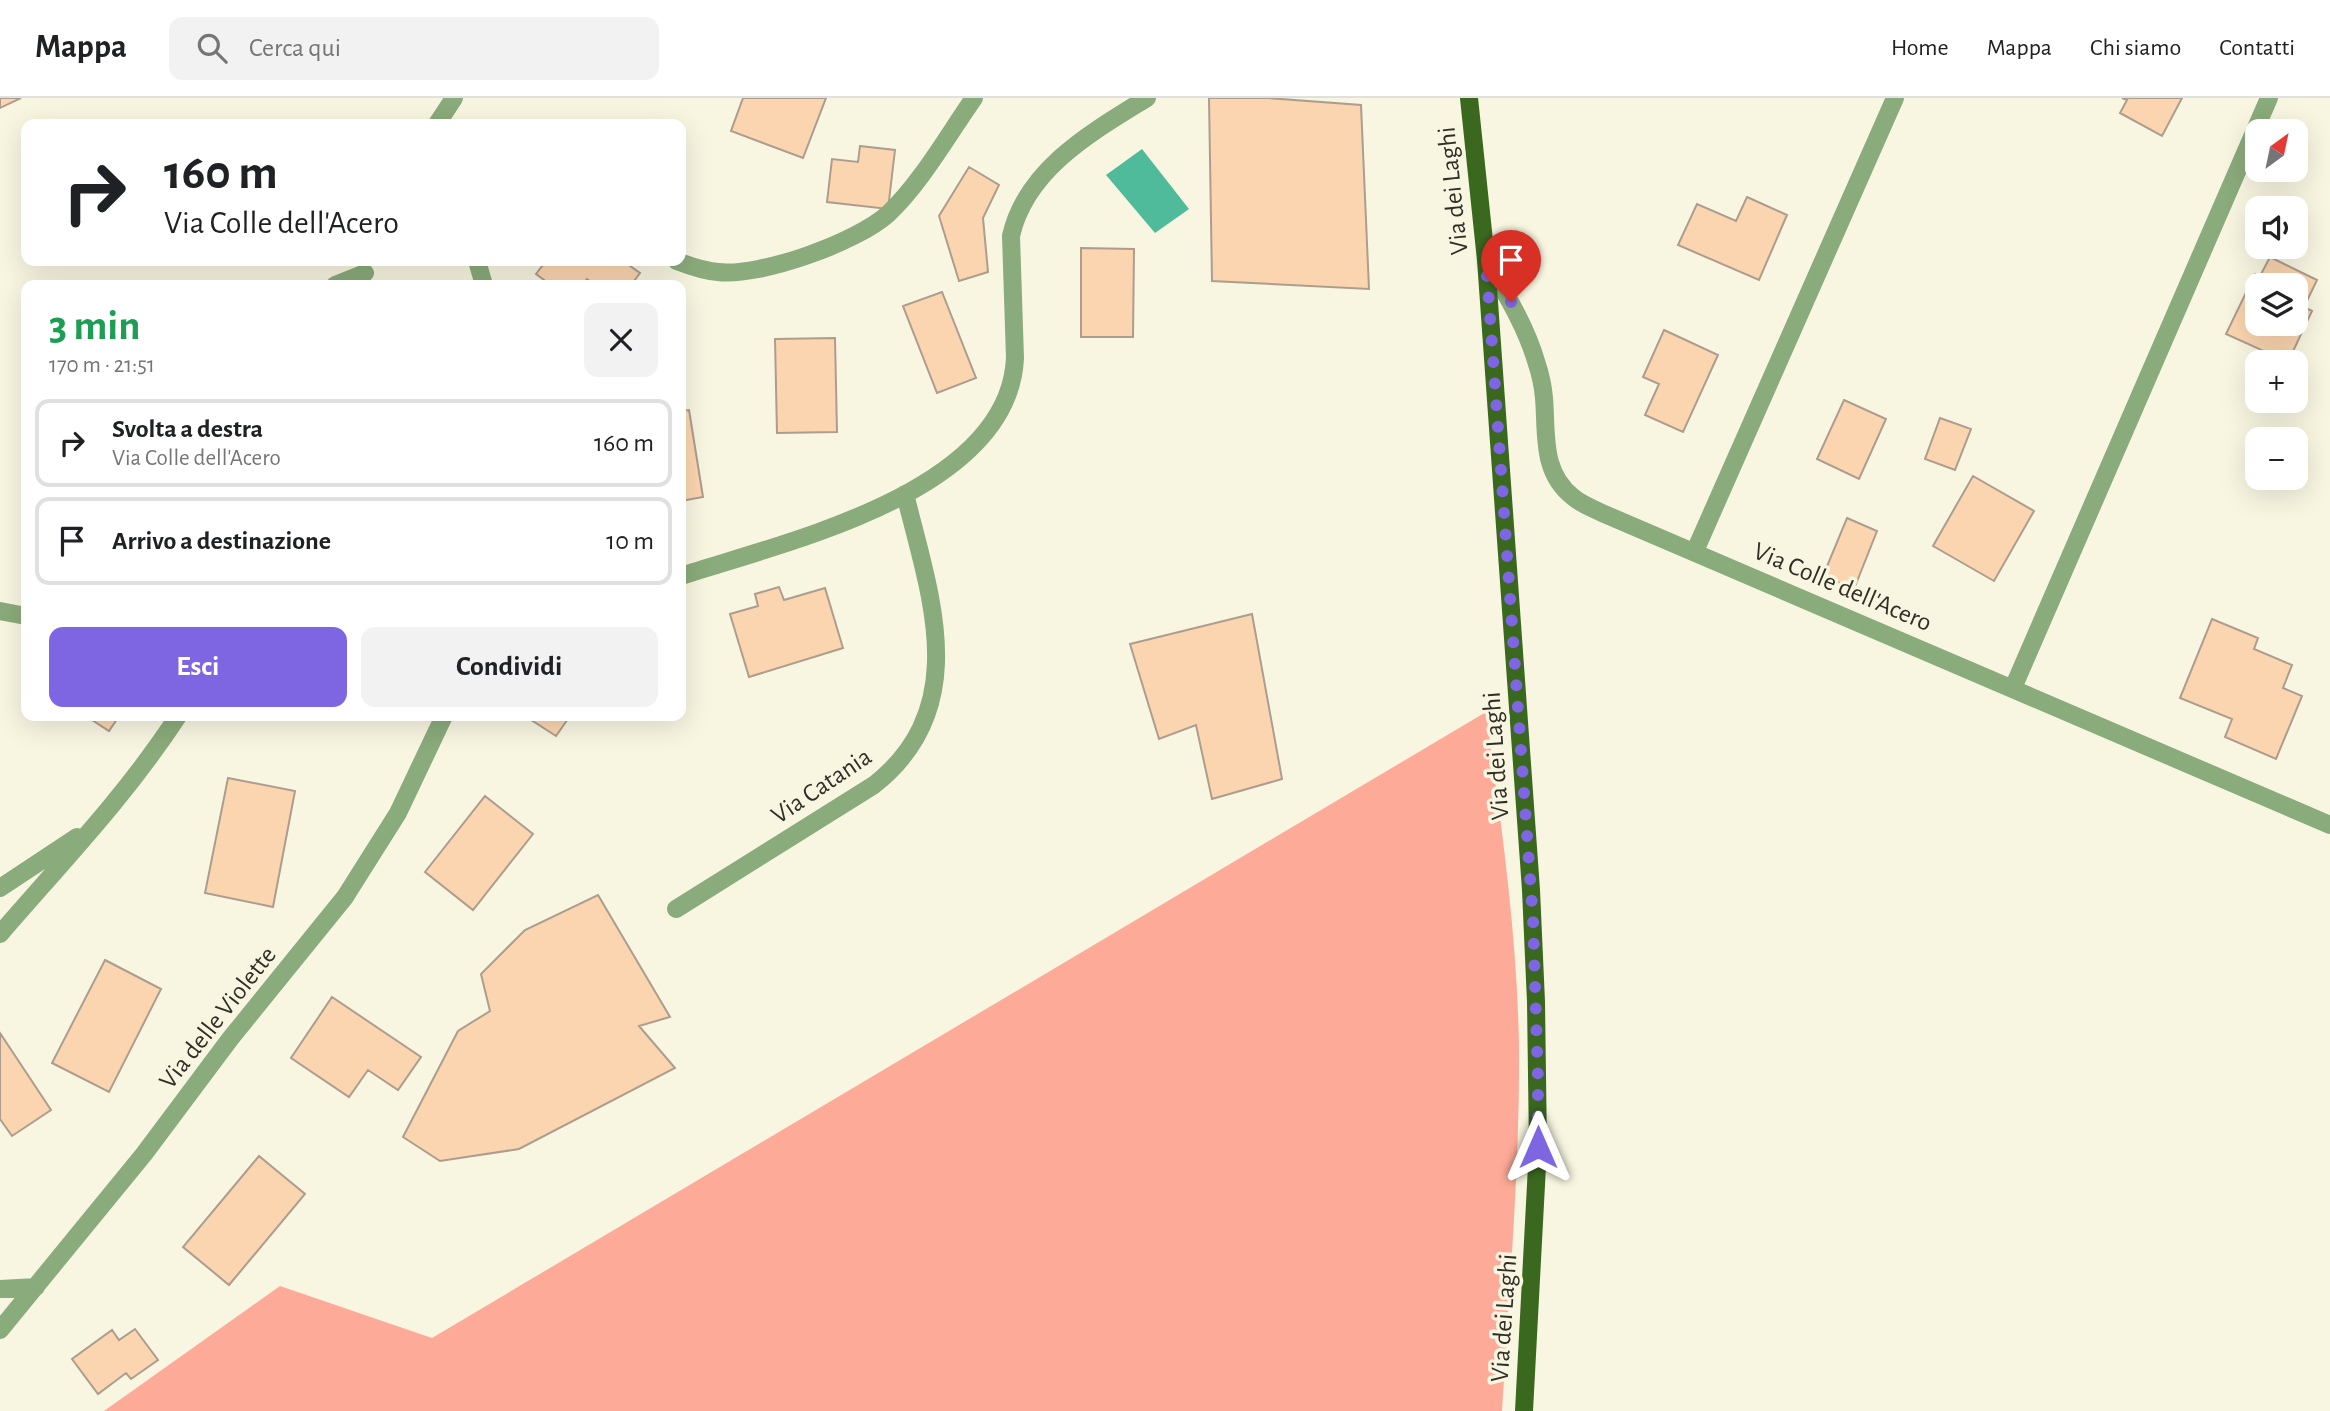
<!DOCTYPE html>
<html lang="it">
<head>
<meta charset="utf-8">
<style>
	body { margin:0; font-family:"Alegreya Sans",sans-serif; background:#f2f2f2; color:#202124; height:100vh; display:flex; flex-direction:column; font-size:26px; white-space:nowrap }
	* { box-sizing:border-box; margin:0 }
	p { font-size:23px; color:#757577 }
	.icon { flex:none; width:38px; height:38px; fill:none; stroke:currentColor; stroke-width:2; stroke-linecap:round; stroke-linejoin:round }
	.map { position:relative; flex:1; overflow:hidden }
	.details { position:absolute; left:21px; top:182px; width:665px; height:441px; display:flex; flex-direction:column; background:#fff; border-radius:14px; box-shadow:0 7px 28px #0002 }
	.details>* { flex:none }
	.banner { position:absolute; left:21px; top:21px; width:665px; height:147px; border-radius:14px; box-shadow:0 7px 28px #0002; background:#fff; color:#202124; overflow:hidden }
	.needle { width:46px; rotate:33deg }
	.tools { position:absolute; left:2245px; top:21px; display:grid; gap:14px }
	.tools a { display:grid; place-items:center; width:63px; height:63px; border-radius:14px; background:#fff; box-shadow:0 7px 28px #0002; font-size:35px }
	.pin { position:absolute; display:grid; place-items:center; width:60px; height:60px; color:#fff; margin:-72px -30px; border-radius:50% 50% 50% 0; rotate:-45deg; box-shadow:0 0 7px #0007 }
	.pin .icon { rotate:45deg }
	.me { position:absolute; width:77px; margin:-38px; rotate:0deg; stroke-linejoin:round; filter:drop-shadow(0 0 5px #0008) }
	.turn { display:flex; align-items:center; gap:24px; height:147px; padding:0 28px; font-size:32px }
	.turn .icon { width:91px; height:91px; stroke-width:2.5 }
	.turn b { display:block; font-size:49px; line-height:60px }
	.round { display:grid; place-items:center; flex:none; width:74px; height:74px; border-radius:14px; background:#f2f2f2 }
	.head { display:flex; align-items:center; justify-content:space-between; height:119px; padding:0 28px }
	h1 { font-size:42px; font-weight:700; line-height:52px; color:#1e9e55 }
	.button { display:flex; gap:14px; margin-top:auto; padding:14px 28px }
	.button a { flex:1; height:80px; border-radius:14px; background:#7e65e1; color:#fff; font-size:28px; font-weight:700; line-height:80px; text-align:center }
	.button a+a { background:#f2f2f2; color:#202124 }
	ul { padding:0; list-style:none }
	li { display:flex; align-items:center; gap:21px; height:88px; margin:0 14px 10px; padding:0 14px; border:4px solid #e0e0e0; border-radius:14px }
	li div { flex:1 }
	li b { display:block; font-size:26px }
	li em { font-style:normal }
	header { display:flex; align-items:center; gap:42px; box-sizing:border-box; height:98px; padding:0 35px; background:#fff; border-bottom:2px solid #e0e0e0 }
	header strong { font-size:33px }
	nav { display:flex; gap:38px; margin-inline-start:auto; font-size:24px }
	.search { width:490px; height:63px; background:#f2f2f2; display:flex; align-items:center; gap:18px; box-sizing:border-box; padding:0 24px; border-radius:14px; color:#757577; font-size:26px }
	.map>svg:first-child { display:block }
</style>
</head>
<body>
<header>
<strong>Mappa</strong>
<div class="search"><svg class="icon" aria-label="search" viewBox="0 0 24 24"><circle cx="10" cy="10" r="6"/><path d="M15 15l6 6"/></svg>Cerca qui</div>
<nav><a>Home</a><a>Mappa</a><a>Chi siamo</a><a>Contatti</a></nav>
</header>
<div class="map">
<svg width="2330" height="1313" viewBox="0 0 2330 1313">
	<rect width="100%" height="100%" fill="#f8f6e1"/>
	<path fill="#feaa98" d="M1486,614c15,111 31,221 33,333 1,122 -10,244 -17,366h-1398l176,-125 152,52z"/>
	<path fill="#50bb9b" d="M1142,51l47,60 -34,24 -49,-58z"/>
	<path fill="#fbd5af" stroke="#ac9d8f" stroke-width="2" fill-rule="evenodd" d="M0,0h21l-21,10z
		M743,0h83l-23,60 -72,-27z
		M1209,0h59l93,7 8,184 -157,-8z
		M2122,0h60l-20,38 -42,-23 7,-13z
		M860,48l35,4 -7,59 -61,-7 5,-43 26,3z
		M969,69l30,18 -16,33 5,54 -29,9 -20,-65z
		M1747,99l40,18 -28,65 -81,-35 19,-41 39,17z
		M1081,150l53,1 -1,88h-52z
		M2270,159l47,23 -13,27 8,4 -24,51 -62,-28 29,-60 5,2zM2258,187h38v39h-38z
		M546,163h77l17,12 -9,12h-36l-8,-6 -5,6h-31l-15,-11z
		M942,194l34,86 -39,15 -34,-87z
		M1664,232l54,25 -35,77 -38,-17 14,-31 -16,-7z
		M835,240l2,94 -60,1 -2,-94z
		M1844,302l42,19 -27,60 -42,-20z
		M689,312l14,87 -22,4v-90z
		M1940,320l31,11 -16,41 -30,-11z
		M1973,378l61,35 -40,70 -61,-35z
		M1847,420l30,13 -23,58 -31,-13z
		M779,489l5,13 41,-12 18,60 -94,29 -19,-63 28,-8 -3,-12z
		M1252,516l30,165 -70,20 -16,-74 -37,14 -29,-95z
		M2212,521l46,19 -4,11 38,16 -9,23 19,8 -26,63 -51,-22 7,-18 -52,-21z
		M86,618h33l-10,15z
		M525,618h45l-14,20z
		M228,680l67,13 -22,116 -68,-14z
		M485,698l48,38 -60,76 -48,-38z
		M598,797l72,122 -31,9 36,42 -156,81 -79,12 -37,-24 55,-106 32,-20 -9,-37 44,-44z
		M105,862l56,29 -52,103 -57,-29z
		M332,899l89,60 -23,33 -30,-20 -19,27 -58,-39z
		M0,935l51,77 -39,26 -12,-17z
		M259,1058l46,38 -76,91 -46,-38z
		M135,1231l23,31 -27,19 -5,-6 -28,21 -26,-35 40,-29 7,10z"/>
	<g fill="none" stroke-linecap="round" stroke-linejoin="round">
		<path stroke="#8aab7b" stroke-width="18" d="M437,26l17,-26
			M1486,162c19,33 39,64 50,101 4,12 7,24 8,37 3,36 -3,74 29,99 8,7 19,11 29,16l728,312
			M477,163l7,24
			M677,163c13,5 27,10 41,11 43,5 139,-30 170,-58 33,-31 60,-79 86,-116
			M335,187l30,-12
			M1695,453l200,-453
			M681,478c103,-34 328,-83 334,-218l-4,-122c15,-67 81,-104 136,-138
			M0,513l26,5
			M2013,590l256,-590
			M0,790l77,-51
			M676,811l198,-124c99,-78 56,-189 31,-291
			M0,836c63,-73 125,-137 178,-218
			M0,1191l36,-2
			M0,1232l144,-176 86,-115 115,-142 53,-84 46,-97"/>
		<path stroke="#3a681f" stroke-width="18" d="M1469,0l17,162 45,630 5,112 2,145 -14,264"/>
	</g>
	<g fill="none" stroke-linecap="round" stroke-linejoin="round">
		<path stroke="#7e65e1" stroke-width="12" stroke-dasharray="0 21.6" d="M1511,204l-25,-42 47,659 5,162v66"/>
	</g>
	<g text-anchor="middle" stroke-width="7" stroke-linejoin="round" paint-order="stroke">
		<g font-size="26" fill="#302f27" stroke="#f8f6e1">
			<text transform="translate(1452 93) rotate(-96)" y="9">Via dei Laghi</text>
			<text transform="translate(1843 488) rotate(23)" y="9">Via Colle dell'Acero</text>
			<text transform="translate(1495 658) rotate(-94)" y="9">Via dei Laghi</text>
			<text transform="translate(821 687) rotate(-34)" y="9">Via Catania</text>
			<text transform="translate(217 919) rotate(-52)" y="9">Via delle Violette</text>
			<text transform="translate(1503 1220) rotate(-86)" y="9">Via dei Laghi</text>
		</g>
	</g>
</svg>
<div class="tools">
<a><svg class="needle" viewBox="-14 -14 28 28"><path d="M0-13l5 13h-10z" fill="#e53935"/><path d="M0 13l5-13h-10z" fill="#757577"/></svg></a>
<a><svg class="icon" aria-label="sound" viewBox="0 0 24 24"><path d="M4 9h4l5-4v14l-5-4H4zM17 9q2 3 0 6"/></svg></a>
<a><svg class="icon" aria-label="layers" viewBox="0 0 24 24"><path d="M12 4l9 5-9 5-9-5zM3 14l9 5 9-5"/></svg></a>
<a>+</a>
<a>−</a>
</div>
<div class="pin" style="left:1511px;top:204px;background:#d93025"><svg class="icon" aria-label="arrive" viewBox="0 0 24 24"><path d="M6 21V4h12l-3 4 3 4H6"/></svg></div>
<svg class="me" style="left:1538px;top:1049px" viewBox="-20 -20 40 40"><path d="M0-17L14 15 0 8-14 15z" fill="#7e65e1" stroke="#fff" stroke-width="4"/></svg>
<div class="banner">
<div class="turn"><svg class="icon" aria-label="right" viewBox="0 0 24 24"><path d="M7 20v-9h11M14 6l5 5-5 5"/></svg><div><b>160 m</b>Via Colle dell'Acero</div></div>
</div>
<section class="details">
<div class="head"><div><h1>3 min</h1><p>170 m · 21:51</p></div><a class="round"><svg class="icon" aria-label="close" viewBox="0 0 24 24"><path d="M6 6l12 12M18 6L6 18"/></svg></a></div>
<ul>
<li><svg class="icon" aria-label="right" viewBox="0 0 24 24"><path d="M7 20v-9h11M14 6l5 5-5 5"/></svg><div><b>Svolta a destra</b><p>Via Colle dell'Acero</p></div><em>160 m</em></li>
<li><svg class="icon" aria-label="arrive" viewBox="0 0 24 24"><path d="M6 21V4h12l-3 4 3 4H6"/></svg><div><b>Arrivo a destinazione</b></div><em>10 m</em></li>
</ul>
<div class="button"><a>Esci</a><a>Condividi</a></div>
</section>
</div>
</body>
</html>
